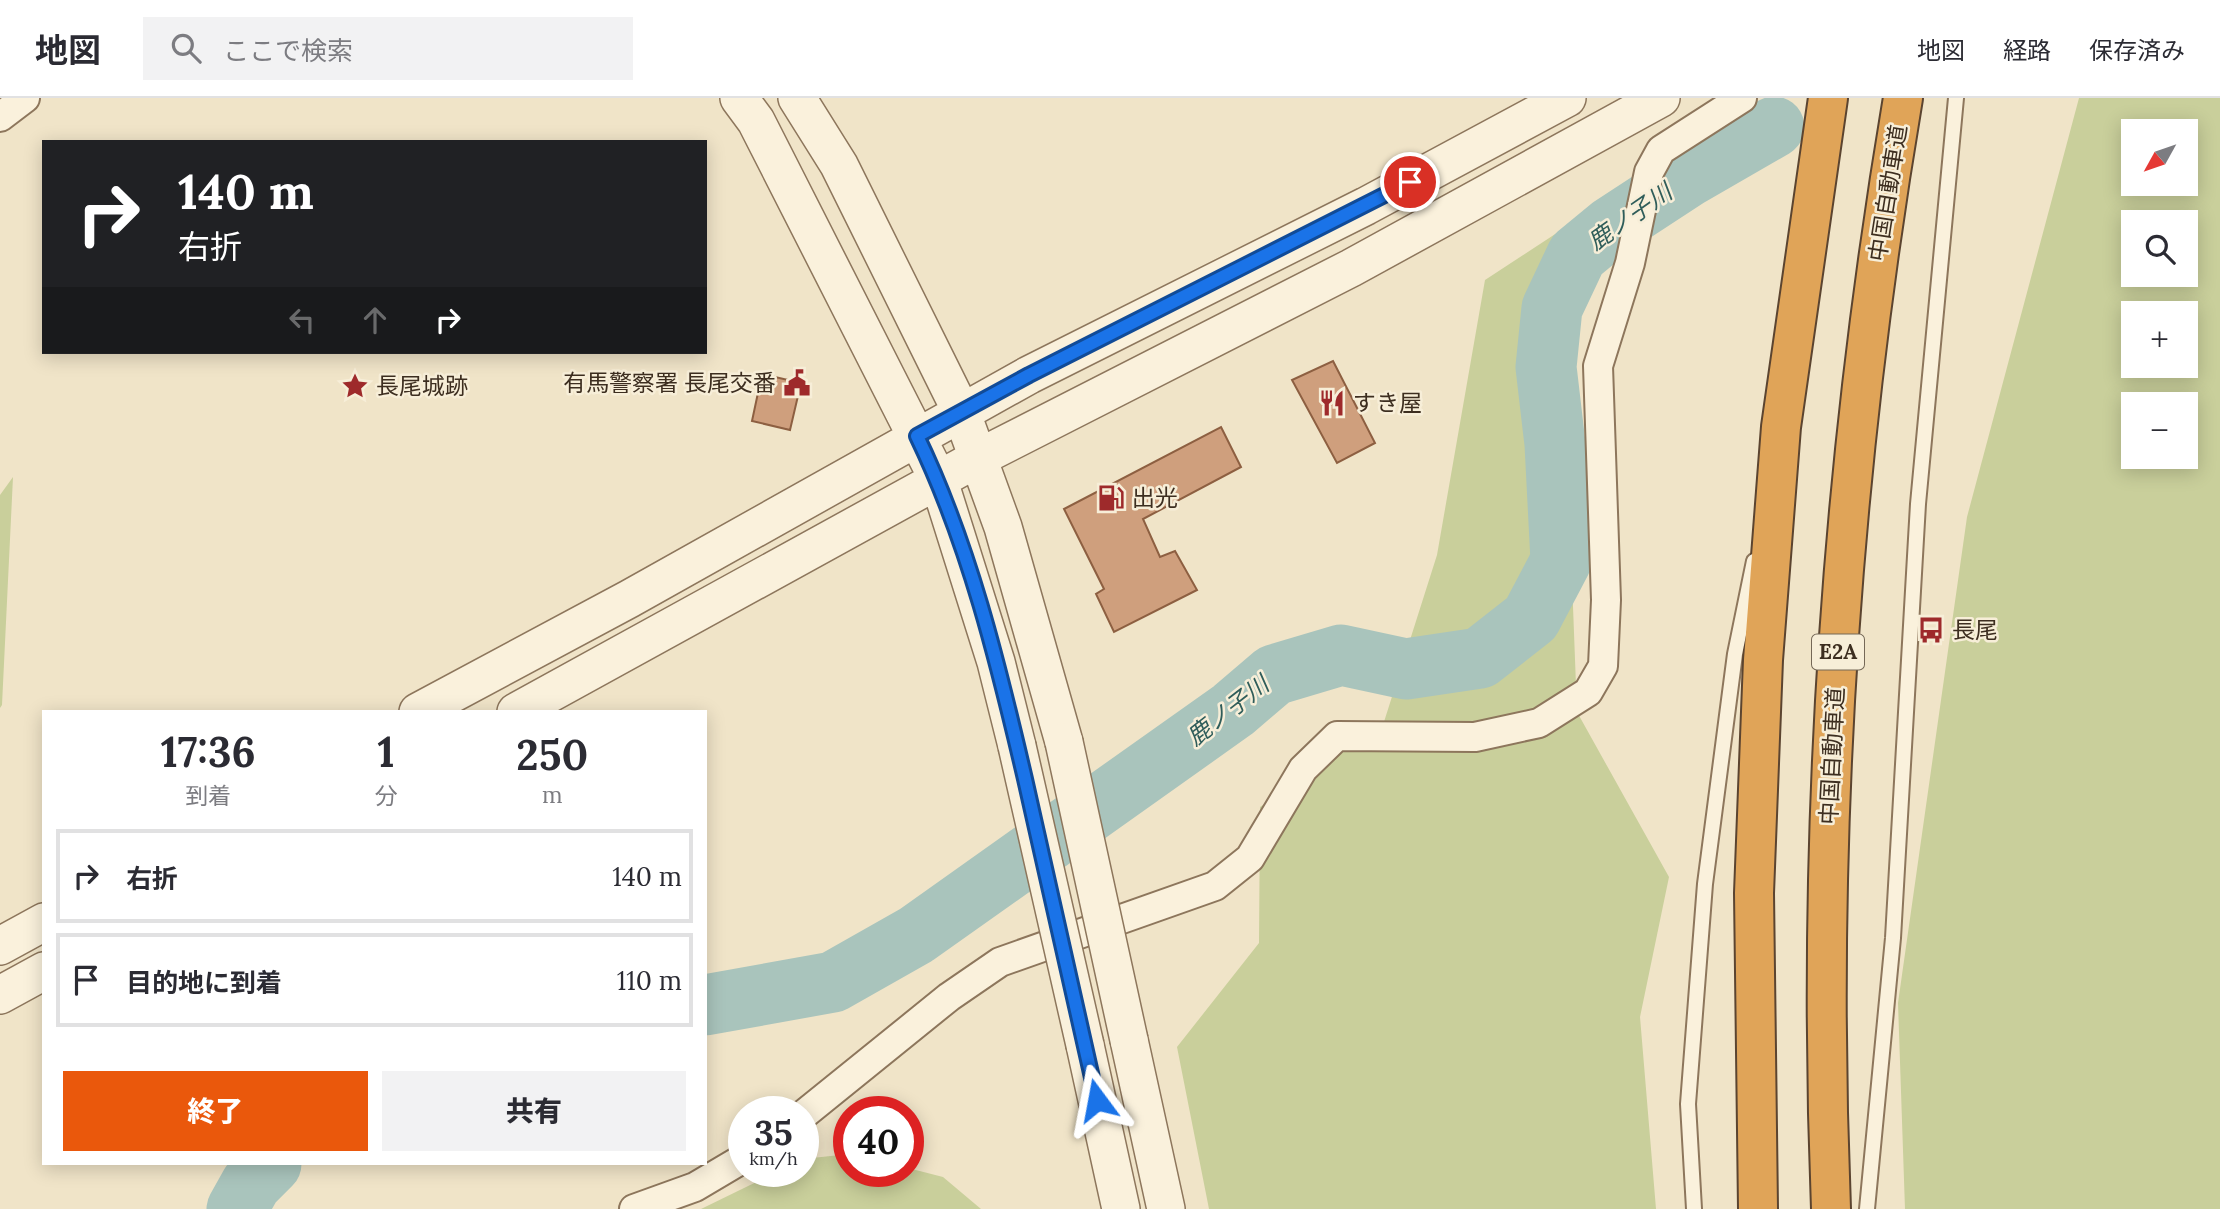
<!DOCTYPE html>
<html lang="ja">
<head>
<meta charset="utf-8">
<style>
	body { margin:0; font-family:Lora,"Noto Sans JP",serif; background:#f2f2f3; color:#2b2b33; height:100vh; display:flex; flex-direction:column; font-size:26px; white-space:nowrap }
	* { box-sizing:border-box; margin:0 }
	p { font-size:23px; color:#7c7c81 }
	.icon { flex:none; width:38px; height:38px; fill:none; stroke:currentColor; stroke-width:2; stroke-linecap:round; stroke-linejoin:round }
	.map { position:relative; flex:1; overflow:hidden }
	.panel { position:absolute; left:42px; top:612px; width:665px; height:455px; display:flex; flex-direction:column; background:#fff; border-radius:0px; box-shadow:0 4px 18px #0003 }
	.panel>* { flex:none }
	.top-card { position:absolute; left:42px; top:42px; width:665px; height:214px; border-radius:0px; box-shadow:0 4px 18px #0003; background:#202124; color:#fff; overflow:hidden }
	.needle { width:46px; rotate:230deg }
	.tools { position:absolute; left:2121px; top:21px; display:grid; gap:14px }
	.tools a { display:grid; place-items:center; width:77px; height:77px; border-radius:0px; background:#fff; box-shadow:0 4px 18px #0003; font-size:35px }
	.speed { position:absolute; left:728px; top:998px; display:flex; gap:14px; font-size:35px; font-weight:700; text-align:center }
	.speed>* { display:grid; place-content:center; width:91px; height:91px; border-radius:50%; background:#fff; box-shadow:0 4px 18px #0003; line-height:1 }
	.speed small { font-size:18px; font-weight:400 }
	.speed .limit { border:10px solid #d22; background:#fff; color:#111 }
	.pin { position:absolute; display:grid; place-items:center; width:60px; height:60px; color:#fff; margin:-30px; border:4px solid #fff; border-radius:50%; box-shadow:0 2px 7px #0007 }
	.me { position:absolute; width:77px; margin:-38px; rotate:347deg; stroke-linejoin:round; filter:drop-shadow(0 0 5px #0008) }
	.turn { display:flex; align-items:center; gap:24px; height:147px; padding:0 21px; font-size:32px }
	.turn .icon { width:91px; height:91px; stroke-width:2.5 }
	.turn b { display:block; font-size:49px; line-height:60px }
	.lanes { display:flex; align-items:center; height:66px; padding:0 21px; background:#0003; justify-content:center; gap:35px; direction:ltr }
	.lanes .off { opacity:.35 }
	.eta { display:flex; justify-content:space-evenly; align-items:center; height:119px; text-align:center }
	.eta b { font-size:42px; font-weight:800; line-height:49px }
	.button { display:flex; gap:14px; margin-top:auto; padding:14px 21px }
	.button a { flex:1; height:80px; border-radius:0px; background:#ea580c; color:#fff; font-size:28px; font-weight:800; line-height:80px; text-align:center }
	.button a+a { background:#f2f2f3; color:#2b2b33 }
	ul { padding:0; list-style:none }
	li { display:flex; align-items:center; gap:21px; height:94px; margin:0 14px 10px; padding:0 7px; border:4px solid #e1e1e2; border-radius:0px }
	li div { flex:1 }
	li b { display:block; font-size:26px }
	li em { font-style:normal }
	header { display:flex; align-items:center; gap:42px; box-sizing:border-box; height:98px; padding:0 35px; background:#fff; border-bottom:2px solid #e1e1e2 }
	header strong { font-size:33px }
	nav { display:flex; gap:38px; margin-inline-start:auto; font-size:24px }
	.search { width:490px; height:63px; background:#f2f2f3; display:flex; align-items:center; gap:18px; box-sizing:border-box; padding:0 24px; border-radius:0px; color:#7c7c81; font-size:26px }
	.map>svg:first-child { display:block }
</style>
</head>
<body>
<header>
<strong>地図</strong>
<div class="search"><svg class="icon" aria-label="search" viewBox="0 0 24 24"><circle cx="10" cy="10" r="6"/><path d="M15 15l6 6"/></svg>ここで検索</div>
<nav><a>地図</a><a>経路</a><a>保存済み</a></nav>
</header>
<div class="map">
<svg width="2220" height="1111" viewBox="0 0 2220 1111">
	<rect width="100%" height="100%" fill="#f0e4c8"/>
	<path fill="#c9cf9b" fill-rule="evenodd" d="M2079,0h141v1111h-315l-7,-206 69,-486zM2133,33h53v53h-53zM2133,124h53v53h-53zM2133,215h53v53h-53zM2133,306h53v53h-53z
		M1604,104l-39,193 12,317 92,165 -29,140 16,192h-447l-32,-162 82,-104 1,-136 89,-60h27l61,-192 48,-275z
		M13,379l-11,228 -2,3v-213z
		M849,1056v17l59,-3 35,9 38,32h-280l78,-38h24v-12z"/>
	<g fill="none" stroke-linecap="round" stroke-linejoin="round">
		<path stroke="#a9c4bc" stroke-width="61" d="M705,907l128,-23 83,-47 317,-225 41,-35 67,-20 65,14 74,-11 51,-40 30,-57 -6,-117 -9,-77 6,-59 25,-53 34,-28 78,-51 85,-49
			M237,1111l14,-25 20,-20"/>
	</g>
	<path fill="#cf9f7d" stroke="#8d5f41" stroke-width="2" d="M1333,263l42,82 -38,20 -45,-83z
		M762,276l39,9 -11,47 -38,-9z
		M1221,329l20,40 -98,52 17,38 15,-6 22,39 -83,42 -18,-38 8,-5 -40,-80z"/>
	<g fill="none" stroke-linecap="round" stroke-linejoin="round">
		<g stroke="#8d765c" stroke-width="18">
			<path id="service" d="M1694,1111l-6,-105 17,-220 30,-230 19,-93
				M1867,1111l26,-271 25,-434 38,-406"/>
		</g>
		<g stroke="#8d765c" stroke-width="32">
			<path id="minor" d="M0,19l25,-19
				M803,1017l146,-118 51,-35 215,-76 35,-28 53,-89 34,-33 138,1 64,-14 49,-31 15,-26 3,-66 -8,-234 32,-103 19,-91 12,-22 81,-52
				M634,1111l61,-22 49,-29"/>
		</g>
		<g stroke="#8d765c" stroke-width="40">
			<path id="tertiary" d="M739,0l17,23 183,360 57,181 21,84
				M797,0l42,67 122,246 42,116 61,215
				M418,614l211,-113 400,-224 337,-169 201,-108
				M516,614l464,-255 371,-189 310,-170
				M0,848l44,-24
				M0,897l44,-24
				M1129,942l37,169
				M1085,947l36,164"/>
		</g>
		<g stroke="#5b4430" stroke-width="42">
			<path id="motorway" d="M1758,1111l-4,-316 9,-233 18,-233 47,-329
				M1831,1111c-15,-372 10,-745 72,-1111"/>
		</g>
		<use href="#service" stroke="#faf1dc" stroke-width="14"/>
		<use href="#minor" stroke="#faf1dc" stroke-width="28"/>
		<use href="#tertiary" stroke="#faf1dc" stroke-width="37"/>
		<use href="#motorway" stroke="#e0a458" stroke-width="38"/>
		<g stroke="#8d765c" stroke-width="40" stroke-linecap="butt">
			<path id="tertiary-bridge" d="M1064,644l65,298
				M1017,648l68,299"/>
		</g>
		<use href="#tertiary-bridge" stroke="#faf1dc" stroke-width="37"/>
	</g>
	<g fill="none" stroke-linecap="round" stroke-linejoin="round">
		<g stroke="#114b97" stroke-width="18">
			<path id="route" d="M1097,1002c-24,-107 -48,-214 -72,-321 -27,-116 -56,-235 -108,-343l112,-61 381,-193"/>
		</g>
		<use href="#route" stroke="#1a73e8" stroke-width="12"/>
	</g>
	<defs>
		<g id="civic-bare" transform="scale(2.1)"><path d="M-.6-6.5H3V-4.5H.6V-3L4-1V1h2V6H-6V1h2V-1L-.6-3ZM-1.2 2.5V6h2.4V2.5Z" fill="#9e2a2b" stroke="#f7eed8" stroke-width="2.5" paint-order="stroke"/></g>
		<g id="sight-bare" transform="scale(2.1)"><path d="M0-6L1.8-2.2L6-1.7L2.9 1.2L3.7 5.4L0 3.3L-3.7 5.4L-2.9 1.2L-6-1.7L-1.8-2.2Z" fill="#9e2a2b" stroke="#f7eed8" stroke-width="2.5" paint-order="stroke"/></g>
		<g id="restaurant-bare" transform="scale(2.1)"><path d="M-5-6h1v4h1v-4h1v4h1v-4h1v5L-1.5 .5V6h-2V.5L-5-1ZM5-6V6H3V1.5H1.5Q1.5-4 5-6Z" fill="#9e2a2b" stroke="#f7eed8" stroke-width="2.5" paint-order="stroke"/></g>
		<g id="fuel-bare" transform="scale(2.1)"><path d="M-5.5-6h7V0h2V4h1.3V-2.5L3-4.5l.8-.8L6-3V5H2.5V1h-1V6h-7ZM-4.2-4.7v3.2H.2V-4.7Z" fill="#9e2a2b" stroke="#f7eed8" stroke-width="2.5" paint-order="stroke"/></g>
		<g id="bus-bare" transform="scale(2.1)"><path d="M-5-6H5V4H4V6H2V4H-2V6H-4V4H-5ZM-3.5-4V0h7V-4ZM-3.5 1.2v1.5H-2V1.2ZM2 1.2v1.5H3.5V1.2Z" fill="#9e2a2b" stroke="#f7eed8" stroke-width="2.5" paint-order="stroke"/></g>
	</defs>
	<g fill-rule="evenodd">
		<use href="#civic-bare" x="797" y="285"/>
		<use href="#sight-bare" x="355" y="288"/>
		<use href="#restaurant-bare" x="1332" y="305"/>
		<use href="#fuel-bare" x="1111" y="400"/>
		<use href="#bus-bare" x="1931" y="532"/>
	</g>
	<g text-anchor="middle" stroke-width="5" stroke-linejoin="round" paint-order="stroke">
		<rect fill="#f7eed8" stroke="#756857" stroke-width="2" x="1812" y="536.5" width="52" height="35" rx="5"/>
		<g font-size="21" font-weight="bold" fill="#3d2e20">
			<text x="1838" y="561">E2A</text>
		</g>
		<g font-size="23" fill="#3d2e20" stroke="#f7eed8">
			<text transform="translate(1888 95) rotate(-81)" y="8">中国自動車道</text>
			<text transform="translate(1832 658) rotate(-87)" y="8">中国自動車道</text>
		</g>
		<g font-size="23" fill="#3d2e20" stroke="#f7eed8" text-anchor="start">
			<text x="776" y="293" text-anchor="end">有馬警察署 長尾交番</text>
			<text x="376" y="296">長尾城跡</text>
			<text x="1353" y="313">すき屋</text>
			<text x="1132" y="408">出光</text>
			<text x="1952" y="540">長尾</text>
		</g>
		<g font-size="24" font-style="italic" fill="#2f5d5a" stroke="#f7eed8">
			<text transform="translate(1630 119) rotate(-35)" y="8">鹿ノ子川</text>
			<text transform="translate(1228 613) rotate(-38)" y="8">鹿ノ子川</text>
		</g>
	</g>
</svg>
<div class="tools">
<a><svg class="needle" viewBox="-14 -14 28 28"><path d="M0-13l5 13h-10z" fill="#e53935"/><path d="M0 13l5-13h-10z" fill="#7c7c81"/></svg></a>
<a><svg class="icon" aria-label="search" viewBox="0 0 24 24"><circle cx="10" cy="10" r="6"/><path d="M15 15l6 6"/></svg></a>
<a>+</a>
<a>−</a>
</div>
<div class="speed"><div>35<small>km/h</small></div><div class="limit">40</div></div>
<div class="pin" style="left:1410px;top:84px;background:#d93025"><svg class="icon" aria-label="arrive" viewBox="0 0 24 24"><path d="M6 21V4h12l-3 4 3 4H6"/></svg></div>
<svg class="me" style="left:1097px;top:1002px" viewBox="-20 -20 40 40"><path d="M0-17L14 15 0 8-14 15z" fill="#1a73e8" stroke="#fff" stroke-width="4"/></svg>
<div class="top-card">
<div class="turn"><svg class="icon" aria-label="right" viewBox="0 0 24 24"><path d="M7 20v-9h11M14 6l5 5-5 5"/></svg><div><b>140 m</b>右折</div></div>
<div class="lanes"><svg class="icon off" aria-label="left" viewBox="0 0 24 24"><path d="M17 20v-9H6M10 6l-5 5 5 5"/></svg><svg class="icon off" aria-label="ahead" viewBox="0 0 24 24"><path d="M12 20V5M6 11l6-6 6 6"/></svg><svg class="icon" aria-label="right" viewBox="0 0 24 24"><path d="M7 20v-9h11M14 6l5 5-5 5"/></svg></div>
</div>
<section class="panel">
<div class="eta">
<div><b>17:36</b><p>到着</p></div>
<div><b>1</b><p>分</p></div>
<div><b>250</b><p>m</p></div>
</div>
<ul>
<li><svg class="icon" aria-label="right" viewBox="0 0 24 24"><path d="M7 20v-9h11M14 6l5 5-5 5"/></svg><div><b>右折</b></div><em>140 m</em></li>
<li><svg class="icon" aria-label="arrive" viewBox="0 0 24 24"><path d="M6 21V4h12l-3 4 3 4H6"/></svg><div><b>目的地に到着</b></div><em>110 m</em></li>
</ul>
<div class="button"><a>終了</a><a>共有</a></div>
</section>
</div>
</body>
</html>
